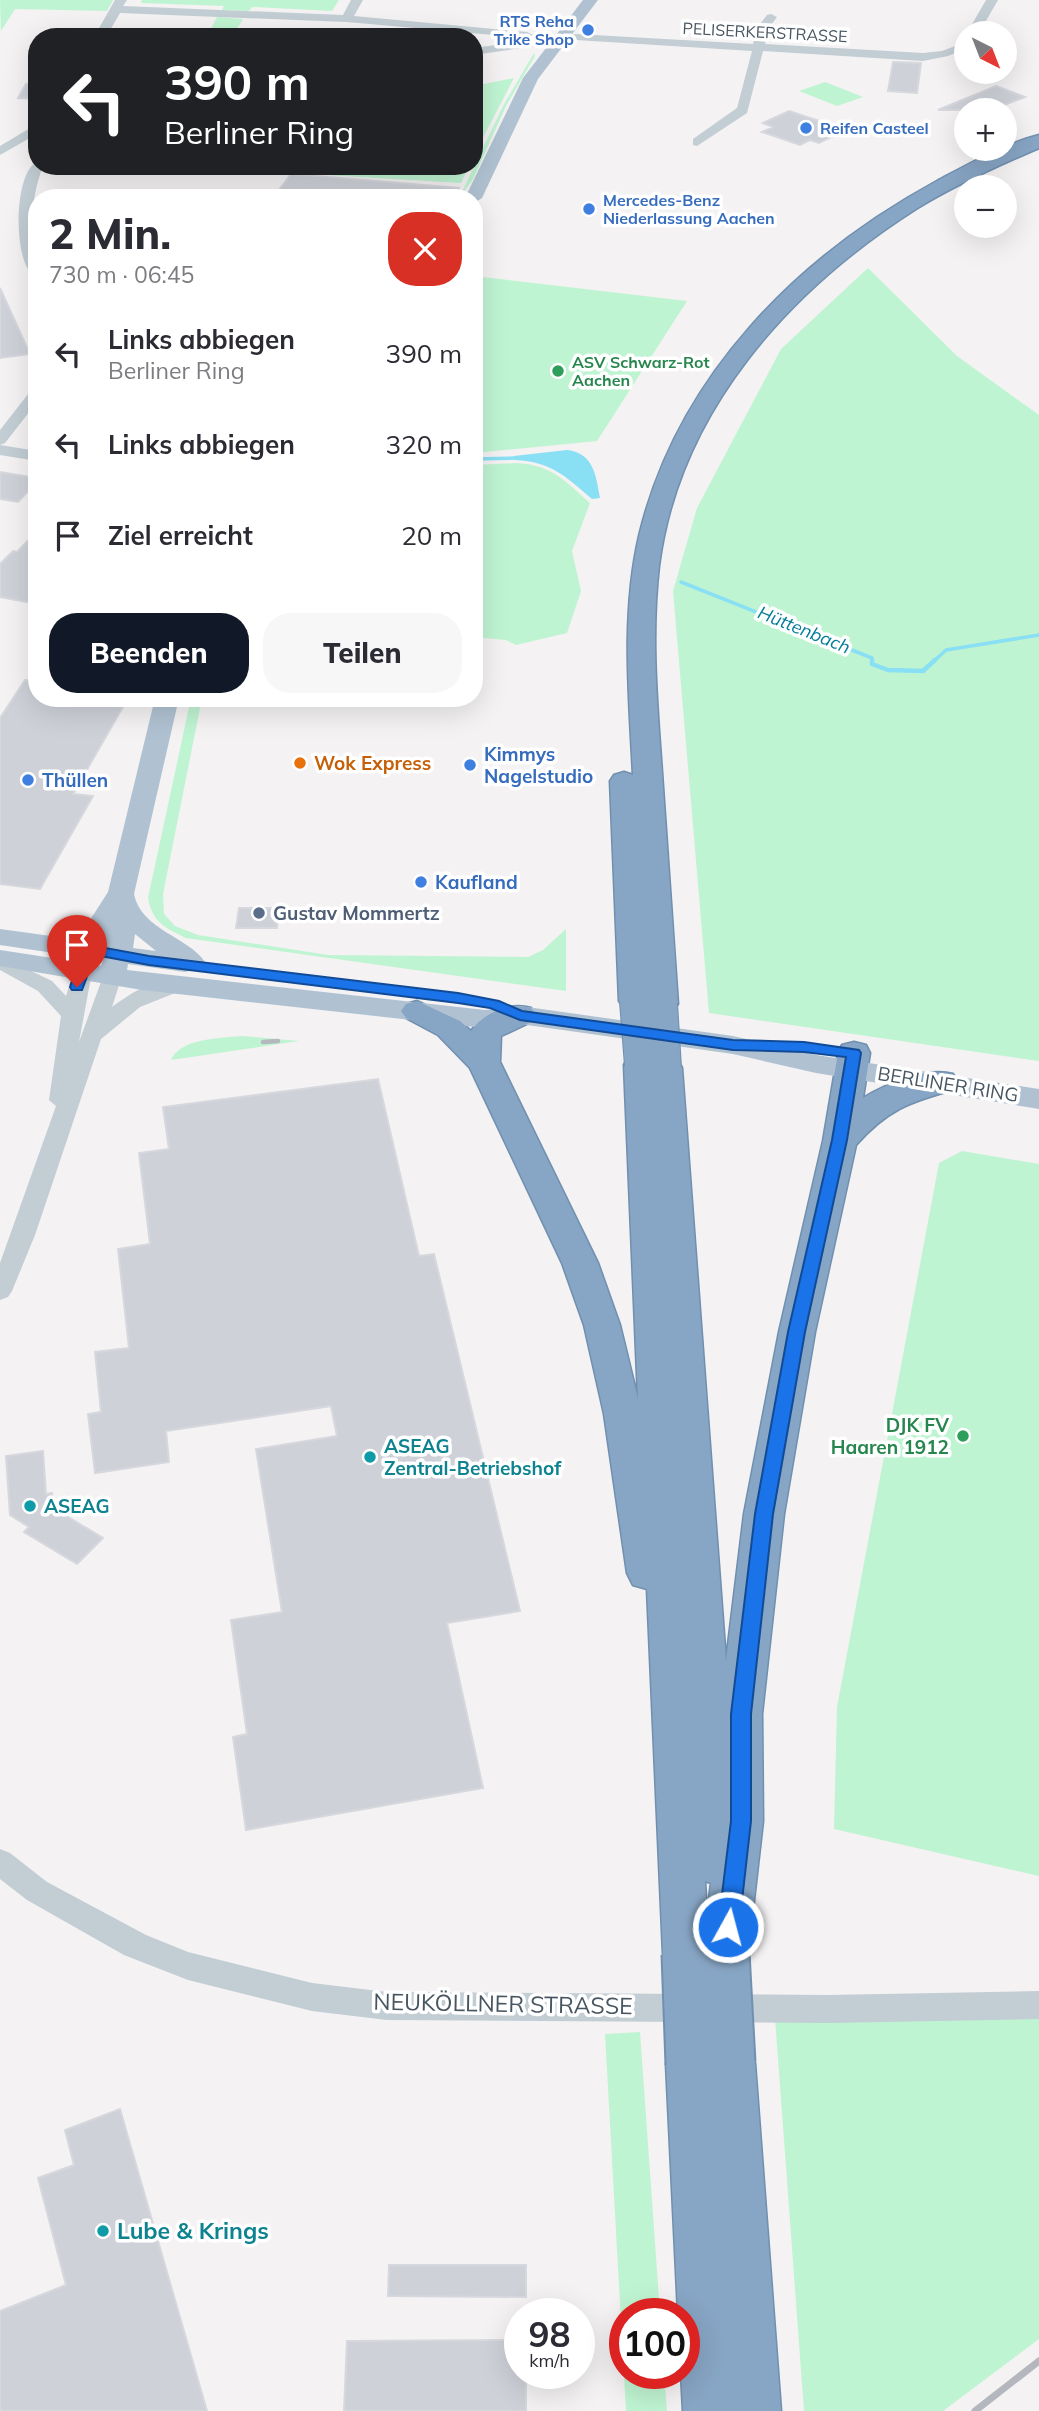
<!DOCTYPE html>
<html lang="de">
<head>
<meta charset="utf-8">
<style>
	body { margin:0; font-family:Mulish,sans-serif; background:#f7f7f7; color:#2b2b33; height:100vh; display:flex; flex-direction:column; font-size:26px; white-space:nowrap }
	* { box-sizing:border-box; margin:0 }
	p { font-size:23px; color:#7c7c81 }
	.icon { flex:none; width:38px; height:38px; fill:none; stroke:currentColor; stroke-width:2; stroke-linecap:round; stroke-linejoin:round }
	.map { position:relative; flex:1; overflow:hidden }
	.side { position:absolute; left:28px; top:189px; width:455px; height:518px; display:flex; flex-direction:column; background:#fff; border-radius:28px; box-shadow:0 7px 28px #0002 }
	.side>* { flex:none }
	.hud { position:absolute; left:28px; top:28px; width:455px; height:147px; border-radius:28px; box-shadow:0 7px 28px #0002; background:#202124; color:#fff; overflow:hidden }
	.needle { width:46px; rotate:138deg }
	.buttons { position:absolute; left:954px; top:21px; display:grid; gap:14px }
	.buttons a { display:grid; place-items:center; width:63px; height:63px; border-radius:50%; background:#fff; box-shadow:0 7px 28px #0002; font-size:35px }
	.speed { position:absolute; left:504px; top:2298px; display:flex; gap:14px; font-size:35px; font-weight:700; text-align:center }
	.speed>* { display:grid; place-content:center; width:91px; height:91px; border-radius:50%; background:#fff; box-shadow:0 7px 28px #0002; line-height:1 }
	.speed small { font-size:18px; font-weight:400 }
	.speed .limit { border:10px solid #d22; background:#fff; color:#111 }
	.pin { position:absolute; display:grid; place-items:center; width:60px; height:60px; color:#fff; margin:-72px -30px; border-radius:50% 50% 50% 0; rotate:-45deg; box-shadow:0 0 7px #0007 }
	.pin .icon { rotate:45deg }
	.me { position:absolute; width:77px; margin:-38px; rotate:7deg; stroke-linejoin:round; filter:drop-shadow(0 0 5px #0008) }
	.turn { display:flex; align-items:center; gap:24px; height:147px; padding:0 21px; font-size:32px }
	.turn .icon { width:91px; height:91px; stroke-width:2.5 }
	.turn b { display:block; font-size:49px; line-height:60px }
	.round { display:grid; place-items:center; flex:none; width:74px; height:74px; border-radius:28px; background:#f7f7f7 }
	.overview { display:flex; align-items:center; justify-content:space-between; height:119px; padding:0 21px }
	h1 { font-size:42px; font-weight:800; line-height:52px }
	.button { display:flex; gap:14px; margin-top:auto; padding:14px 21px }
	.button a { flex:1; height:80px; border-radius:28px; background:#111827; color:#fff; font-size:28px; font-weight:800; line-height:80px; text-align:center }
	.button a+a { background:#f7f7f7; color:#2b2b33 }
	ul { padding:0; list-style:none }
	li { display:flex; align-items:center; gap:21px; height:91px; padding:0 21px }
	li div { flex:1 }
	li b { display:block; font-size:26px }
	li em { font-style:normal }
	.map>svg:first-child { display:block }
</style>
</head>
<body>
<div class="map">
<svg width="1039" height="2411" viewBox="0 0 1039 2411">
	<rect width="100%" height="100%" fill="#f4f2f2"/>
	<path fill="#bff4d2" d="M0,0h113l-6,11 -92,-2 -14,22z
		M142,0h197l-7,11 -80,-4 -3,4 -27,-1 2,-4 -83,-3z
		M217,17l26,2 -8,13 7,1 -2,4h-89l4,-7 54,2z
		M534,53l1,3 -29,50 -34,75 -12,15 43,-90z
		M514,78l-40,77v-69z
		M825,82l38,15 -26,9 -38,-15z
		M266,166h203l-8,17 -184,-11z
		M868,268l89,88 82,59v646l-330,-48 -36,-422 24,-83 84,-159z
		M474,276l213,25 -90,140 -123,12z
		M516,463c36,2 48,17 74,40l-18,48 9,40 -14,42 -51,12 -10,-5 -32,-3v-172z
		M191,698h11l-39,196 1,20 11,12 23,9 130,20 200,2 15,-7 23,-21v62l-380,-53c-22,-11 -33,-15 -38,-40z
		M243,1036l56,5 -128,19c9,-22 51,-22 72,-24z
		M962,1151l77,13v712l-205,-47 3,-122 102,-544z
		M1039,2015v324l-96,72h-139l-29,-393z
		M640,2032l20,281 -35,1v59h39l3,38h-41l-21,-377z"/>
	<path fill="#89dff4" d="M567,450c27,3 29,26 33,48l-8,1c-27,-23 -40,-37 -77,-39l-1,-4z"/>
	<g fill="none" stroke-linecap="round" stroke-linejoin="round">
		<path stroke="#89dff4" stroke-width="3.5" d="M474,459l46,-1
			M681,582l191,76v4
			M933,662l13,-12 93,-15"/>
		<path stroke="#89dff4" stroke-width="4.5" d="M872,660v4l16,6 35,1 12,-11"/>
	</g>
	<path fill="#ced1d8" stroke="#d6d8de" stroke-width="2" d="M893,62l28,1 -4,30 -29,-2z
		M26,84h11v15l-19,-1z
		M996,86l29,11 -34,13h-53z
		M789,111l57,19 -27,13 -9,-3 -10,5 -38,-13 11,-5 -10,-4z
		M291,174l168,14 -1,10h-185z
		M0,288l30,66 -30,4z
		M0,472l37,6v4l-19,20 -18,-3z
		M37,531v73l-37,-7v-33l13,-13 4,1z
		M25,680l12,1v17h91l-55,96 20,2 -53,93 -40,-5v-166z
		M239,908h41l-3,20h-41z
		M378,1079l41,177 15,-2 86,357 -73,12 36,165 -237,42 -13,-93 14,-3 -16,-114 51,-8 -26,-163 81,-13 -6,-30 -165,25 3,31 -74,11 -7,-59 13,-2 -6,-60 34,-4 -11,-99 32,-5 -11,-91 30,-4 -6,-42z
		M43,1451l3,43 6,-1 1,15 50,30 -26,26 -53,-32 5,-5 -19,-12 -4,-59z
		M120,2109l87,302h-207v-100l66,-26 -28,-107 36,-13 -9,-35z
		M389,2265h137v32l-138,-1z
		M520,2340v33h6v38h-182l3,-70z"/>
	<g fill="none" stroke-linecap="round" stroke-linejoin="round">
		<g stroke="#7190b0" stroke-width="3">
			<path id="highway" d="M1039,135v13c-42,18 -84,37 -123,61 -127,81 -237,202 -257,357 -8,69 -2,137 3,206 5,77 11,155 16,232l-5,7 -11,3 -11,-3 -3,-5 -13,5 -11,-3 -5,-7 -9,-220 4,-6 10,-3 9,3c-4,-79 -12,-161 6,-239 38,-159 158,-279 298,-355 32,-17 67,-37 102,-46z
				M417,1001l43,20 11,10c12,-18 39,-29 60,-23l5,7 -5,7 -30,14 -1,26 98,201 22,62 18,74 -14,-334 4,-8 12,-3 12,3 2,4 12,-4 12,3 4,8 44,593 18,-147 35,-182 44,-191 15,-88 4,-8 12,-3 12,3 4,8 -7,45c23,-14 63,-31 90,-24l5,8 -5,8c-44,12 -66,20 -97,55l-41,187 -31,182 -22,200 1,107 -15,132 -7,15 -16,6 -16,-6 -3,-7 -4,8 -16,6 -16,-6 -7,-15 -16,-365 -14,-4 -6,-12 -23,-159 -20,-89 -22,-62 -92,-195 -32,-33 -32,-17 -5,-7 5,-7zM705,1881l6,2 -4,33z
				M731,2040l17,7 7,16 26,348h-98l-2,-38h3v-59h-6l-12,-250 7,-16 17,-7 17,7 3,8 4,-9z"/>
		</g>
		<path fill="#c2cdd4" fill-rule="evenodd" d="M115,0h12l-4,6 220,9 8,-15h12l-9,16 173,16 6,3 -6,3 -180,-16 -227,-9 -14,24h-12z
			M986,0h12l-19,33h-12z
			M771,14l6,3 -8,11 -4,16 158,9 19,-2 24,-9v7l-18,7 -25,5 -160,-10 -16,62 -50,33 -4,-1v-6l44,-31 15,-57 -176,-11 -102,15v-7l102,-14 177,10 4,-16 10,-13z
			M37,124v10l-37,21v-9z
			M37,162v4h6c-18,49 -6,65 -6,112 -25,-9 -24,-106 0,-116z
			M37,388v14l-32,41 -5,2v-15l32,-41z
			M0,445l37,6v10l-37,-6z
			M0,956l52,25 14,15 9,-29h14l3,5 -13,70 26,-71h14l3,5 -10,31c17,-13 50,-34 73,-28l3,5 -3,5 -45,18 -39,32 -66,196 -23,56 -4,6 -8,3v-37l56,-157 -7,-6 12,-84 -23,-25 -38,-21z
			M0,1849l10,4 37,29 99,53 42,17 124,31 75,9 441,3 211,-4v28l-211,4 -441,-3 -75,-9 -124,-31 -64,-25 -97,-55 -27,-21z"/>
		<path fill="#b0c2d2" fill-rule="evenodd" d="M583,0h15l-60,79 -56,119 -8,5v-5h-9l58,-120z
			M155,698h24l-45,196c7,36 55,43 71,68l-4,6 -16,4 -57,-8 -1,6 358,40 35,-4 213,30 83,19 223,34v20l-223,-36 -83,-19 -213,-30 -35,4 -20,-2 -323,-36 -142,-24v-16l72,11 2,-5 -74,-11v-16l80,11 10,-20 18,-28zM135,934l21,17 -23,-3zM99,960h4l-2,6 -4,-1z"/>
		<use href="#highway" fill="#87a5c4" fill-rule="evenodd"/>
		<path stroke="#b4b7bd" stroke-width="4.5" d="M263,1042l15,-1"/>
		<path stroke="#b4b7bd" stroke-width="7" d="M975,2411l64,-50"/>
		<g stroke="#7190b0" stroke-width="32" stroke-linecap="butt">
			<path id="highway-bridge-far1" d="M635,1001l5,64
				M662,1004l4,64"/>
		</g>
		<g stroke="#7190b0" stroke-width="51" stroke-linecap="butt">
			<path id="highway-bridge" d="M725,1953l6,110
				M686,1954l4,110"/>
		</g>
		<use href="#highway-bridge-far1" stroke="#87a5c4" stroke-width="30"/>
		<use href="#highway-bridge" stroke="#87a5c4" stroke-width="47"/>
	</g>
	<path fill="#1a73e8" stroke="#114b97" stroke-width="2" d="M89,945l60,11 309,37 41,8 23,10 211,29 71,2 55,8 2,3 -14,87 -42,192 -32,182 -22,200v107l-12,106 -3,7 -8,2 -7,-2 -3,-7 13,-106v-107l24,-200 33,-182 44,-192 14,-83 -42,-5 -71,-2 -213,-30 -30,-12 -32,-5 -309,-38 -54,-10 -13,35h-10l-2,-3 12,-37z"/>
	<g fill="#3f7fe0" stroke="#fff" stroke-width="2.5">
		<circle cx="588" cy="30" r="7"/>
		<circle cx="806" cy="128" r="7"/>
		<circle cx="589" cy="209" r="7"/>
		<circle cx="470" cy="765" r="7"/>
		<circle cx="28" cy="780" r="7"/>
		<circle cx="421" cy="882" r="7"/>
	</g>
	<g fill="#2e9e5b" stroke="#fff" stroke-width="2.5">
		<circle cx="558" cy="371" r="7"/>
		<circle cx="963" cy="1436" r="7"/>
	</g>
	<circle fill="#e8710a" stroke="#fff" stroke-width="2.5" cx="300" cy="763" r="7"/>
	<circle fill="#5c6f8a" stroke="#fff" stroke-width="2.5" cx="259" cy="913" r="7"/>
	<g fill="#0f9aa8" stroke="#fff" stroke-width="2.5">
		<circle cx="370" cy="1457" r="7"/>
		<circle cx="30" cy="1506" r="7"/>
		<circle cx="103" cy="2231" r="7"/>
	</g>
	<g text-anchor="middle" stroke-width="7" stroke-linejoin="round" paint-order="stroke">
		<g font-size="16" font-weight="bold" fill="#366cbe" stroke="#fff" text-anchor="start">
			<text x="574" y="27" text-anchor="end">RTS Reha<tspan x="574" dy="18">Trike Shop</tspan></text>
			<text x="820" y="134">Reifen Casteel</text>
			<text x="603" y="206">Mercedes-Benz<tspan x="603" dy="18">Niederlassung Aachen</tspan></text>
		</g>
		<g font-size="16" fill="#485662" stroke="#fff">
			<text transform="translate(765 32) rotate(3)" y="6">PELISERKERSTRASSE</text>
		</g>
		<g font-size="16" font-weight="bold" fill="#27864d" stroke="#fff" text-anchor="start">
			<text x="572" y="368">ASV Schwarz-Rot<tspan x="572" dy="18">Aachen</tspan></text>
		</g>
		<g font-size="18" font-style="italic" fill="#037d9a" stroke="#fff">
			<text transform="translate(804 630) rotate(22)" y="6">Hüttenbach</text>
		</g>
		<g font-size="19" font-weight="bold" fill="#366cbe" stroke="#fff" text-anchor="start">
			<text x="484" y="761">Kimmys<tspan x="484" dy="22">Nagelstudio</tspan></text>
			<text x="42" y="787">Thüllen</text>
			<text x="435" y="889">Kaufland</text>
		</g>
		<g font-size="19" font-weight="bold" fill="#c56008" stroke="#fff" text-anchor="start">
			<text x="314" y="770">Wok Express</text>
		</g>
		<g font-size="19" font-weight="bold" fill="#4e5e75" stroke="#fff" text-anchor="start">
			<text x="273" y="920">Gustav Mommertz</text>
		</g>
		<g font-size="19" fill="#485662" stroke="#fff">
			<text transform="translate(948 1084) rotate(9)" y="7">BERLINER RING</text>
		</g>
		<g font-size="19" font-weight="bold" fill="#27864d" stroke="#fff" text-anchor="end">
			<text x="949" y="1432">DJK FV<tspan x="949" dy="22">Haaren 1912</tspan></text>
		</g>
		<g font-size="19" font-weight="bold" fill="#0d838f" stroke="#fff" text-anchor="start">
			<text x="384" y="1453">ASEAG<tspan x="384" dy="22">Zentral-Betriebshof</tspan></text>
			<text x="44" y="1513">ASEAG</text>
		</g>
		<g font-size="23" fill="#485662" stroke="#fff">
			<text transform="translate(503 2004) rotate(1)" y="8">NEUKÖLLNER STRASSE</text>
		</g>
		<g font-size="23" font-weight="bold" fill="#0d838f" stroke="#fff" text-anchor="start">
			<text x="117" y="2239">Lube &amp; Krings</text>
		</g>
	</g>
</svg>
<div class="buttons">
<a><svg class="needle" viewBox="-14 -14 28 28"><path d="M0-13l5 13h-10z" fill="#e53935"/><path d="M0 13l5-13h-10z" fill="#7c7c81"/></svg></a>
<a>+</a>
<a>−</a>
</div>
<div class="speed"><div>98<small>km/h</small></div><div class="limit">100</div></div>
<div class="pin" style="left:77px;top:987px;background:#d93025"><svg class="icon" aria-label="arrive" viewBox="0 0 24 24"><path d="M6 21V4h12l-3 4 3 4H6"/></svg></div>
<svg class="me" style="left:728px;top:1927px" viewBox="-20 -20 40 40"><circle r="17" fill="#1a73e8" stroke="#fff" stroke-width="3"/><path d="M0-11L8 9 0 5-8 9z" fill="#fff"/></svg>
<div class="hud">
<div class="turn"><svg class="icon" aria-label="left" viewBox="0 0 24 24"><path d="M17 20v-9H6M10 6l-5 5 5 5"/></svg><div><b>390 m</b>Berliner Ring</div></div>
</div>
<section class="side">
<div class="overview"><div><h1>2 Min.</h1><p>730 m · 06:45</p></div><a class="round" style="background:#d93025;color:#fff"><svg class="icon" aria-label="close" viewBox="0 0 24 24"><path d="M6 6l12 12M18 6L6 18"/></svg></a></div>
<ul>
<li><svg class="icon" aria-label="left" viewBox="0 0 24 24"><path d="M17 20v-9H6M10 6l-5 5 5 5"/></svg><div><b>Links abbiegen</b><p>Berliner Ring</p></div><em>390 m</em></li>
<li><svg class="icon" aria-label="left" viewBox="0 0 24 24"><path d="M17 20v-9H6M10 6l-5 5 5 5"/></svg><div><b>Links abbiegen</b></div><em>320 m</em></li>
<li><svg class="icon" aria-label="arrive" viewBox="0 0 24 24"><path d="M6 21V4h12l-3 4 3 4H6"/></svg><div><b>Ziel erreicht</b></div><em>20 m</em></li>
</ul>
<div class="button"><a>Beenden</a><a>Teilen</a></div>
</section>
</div>
</body>
</html>
